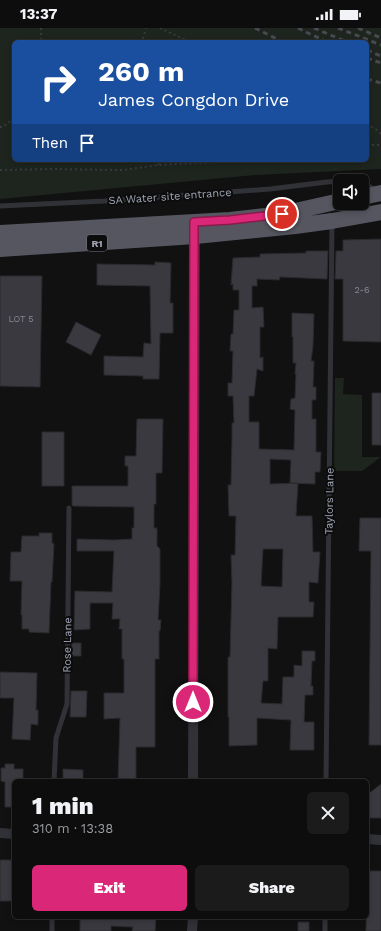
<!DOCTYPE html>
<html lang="en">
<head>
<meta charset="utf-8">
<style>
	body { margin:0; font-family:"Work Sans",sans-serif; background:#1b1b1c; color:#f1f3f6; height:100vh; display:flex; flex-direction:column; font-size:15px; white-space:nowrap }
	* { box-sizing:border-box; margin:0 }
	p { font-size:13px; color:#9a9c9e }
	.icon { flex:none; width:22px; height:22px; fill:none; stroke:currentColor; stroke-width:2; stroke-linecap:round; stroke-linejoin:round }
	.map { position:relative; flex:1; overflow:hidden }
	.details { position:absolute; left:12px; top:751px; width:357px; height:140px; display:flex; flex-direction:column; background:#0d0d0e; border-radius:6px; box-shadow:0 2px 6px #0003,0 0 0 1px #2d2d2e }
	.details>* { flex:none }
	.top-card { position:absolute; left:12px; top:12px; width:357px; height:122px; border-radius:6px; box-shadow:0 2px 6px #0003,0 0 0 1px #2d2d2e; background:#1a4fa0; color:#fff; overflow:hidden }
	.fabs { position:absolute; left:333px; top:146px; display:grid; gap:8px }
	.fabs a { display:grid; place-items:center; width:36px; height:36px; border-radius:6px; background:#0d0d0e; box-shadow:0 2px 6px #0003,0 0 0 1px #2d2d2e; font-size:20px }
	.pin { position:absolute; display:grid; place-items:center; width:34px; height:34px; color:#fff; margin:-17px; border:2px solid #fff; border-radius:50%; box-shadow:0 1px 4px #0007 }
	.me { position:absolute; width:44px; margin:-22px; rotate:0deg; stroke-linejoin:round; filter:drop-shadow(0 0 3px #0008) }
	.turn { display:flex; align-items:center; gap:14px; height:84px; padding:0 20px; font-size:18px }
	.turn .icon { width:52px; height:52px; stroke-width:2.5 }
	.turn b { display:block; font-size:28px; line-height:34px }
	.then { display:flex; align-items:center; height:38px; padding:0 20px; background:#0003; gap:8px; font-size:15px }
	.round { display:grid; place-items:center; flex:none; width:42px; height:42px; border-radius:6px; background:#1b1b1c }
	.headline { display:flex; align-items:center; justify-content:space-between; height:68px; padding:0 20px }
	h1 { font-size:24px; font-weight:800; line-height:30px }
	.action { display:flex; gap:8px; margin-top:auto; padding:8px 20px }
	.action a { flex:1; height:46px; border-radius:6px; background:#db2777; color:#fff; font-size:16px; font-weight:800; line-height:46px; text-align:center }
	.action a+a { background:#1b1b1c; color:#f1f3f6 }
	.status { display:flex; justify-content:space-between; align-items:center; height:28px; padding:0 20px; background:#0d0d0e; direction:ltr }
	.status svg { height:11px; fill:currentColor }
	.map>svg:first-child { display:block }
</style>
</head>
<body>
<div class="status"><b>13:37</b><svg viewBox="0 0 49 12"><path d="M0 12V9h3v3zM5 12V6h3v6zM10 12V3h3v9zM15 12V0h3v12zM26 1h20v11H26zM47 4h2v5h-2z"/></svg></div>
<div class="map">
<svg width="381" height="903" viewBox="0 0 381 903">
	<rect width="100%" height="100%" fill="#111112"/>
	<path fill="#1d251e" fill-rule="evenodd" d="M0,0h381v141l-126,6 -255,24zM14,14h353v118h-353z
		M335,350h9l-1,16 19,1v62h19l-19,14h-28z"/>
	<path fill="#3a393f" stroke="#2b2a2e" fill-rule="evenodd" d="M381,211v103l-38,-1v-62h-8l1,-28h7v-11z
		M306,223h22l-1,28 -47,-2 -1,3 -22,-1v7h-5v22l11,-1 1,20h-4v31l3,-1v14l-6,-2 -3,27h-5v26h10v27l35,1 1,-40 -5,-1 1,-10 4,-1 1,-24h-1l1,-11h-3v-26h-1v-24l22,1 -1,32 -2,15h3l-1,26h3v13h-4v19h4v33h5l-1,20h-5v12l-25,-1 1,-23 -21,-1v25l28,-1 -2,33h16l1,36h7l-2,31 -9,-1v20h5l-1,15h-35l-1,32 -9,-1v33h-5l-2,22 21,1 1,-27h11v-12l8,1v-15h13v10h-3l-1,25h2v9h-8l-1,27h10v28h-24l1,-30 -34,-2v27l-28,1v-29h-1v-60h2l2,-75 -1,-27h4l1,-39h-7l-1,-31h3l1,-44v-18h2l-1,-27h-5v-13h4l1,-32h-3l1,-17h2l1,-24h5v-20h-6v-6l-2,1 2,-27 27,-1v-3l46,-1zM263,521h20l-1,38 -21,-1z
		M155,234l16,1 -1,40h3v30h-13l-1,46h-16v-3l-39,-1v-19l39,1 1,-14 7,1 -1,-58 -53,-1v-21l58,1z
		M0,248h42l-2,111 -40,-1z
		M76,294l25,13 -10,20 -25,-13z
		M372,365h9v52h-9z
		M137,391h26l-1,54h-6v31h-2v24h3v18l3,3v35l-2,36h3l-1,11h-1v28h-4v88h-19v34h-18l2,-63 -16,1v-26h20v-34h-2v-30h-3l1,-10h-8l1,-16h-23v26l-16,1 1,-39 37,1 2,-41h-37v-12l37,1 18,-1v-11h2v-21l-61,-1 -1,-1v-19h56v-20h-3v-10h11z
		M42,404h22v54h-22z
		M360,490h21v227h-12l2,-194h-12z
		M39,505h13v10l2,1 -2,38h-1l-2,51 -20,-1v-3h-7v-14h-1l1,-34h-12l1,-29h10l1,-16h17z
		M72,615h9v13h-10z
		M0,644l37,1 -1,37h2v15l-7,-1 -1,16 -18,-1 2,-41h-14z
		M71,663h16l-1,26h-16z
		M5,736h9v5h9v12h-9v26h-9v-25l-4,-1v-13h4z
		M63,741l20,1v11h-20z
		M381,756v34h-14v-23z
		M0,832h14v41h-14z
		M367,843h14v60h-15z
		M80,889h76l-1,14h-23l1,-4 -22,-1v5h-31z
		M298,894h11v9h-11z"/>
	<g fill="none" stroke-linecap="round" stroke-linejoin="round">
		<path stroke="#37393f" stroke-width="2" stroke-dasharray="2 3" stroke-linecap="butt" d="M41,0v14
			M160,0l30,14
			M139,14l4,-4 3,-10
			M367,96l11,7 3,3
			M0,99h3l11,-9
			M367,117h14
			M158,137l3,-5
			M0,142l52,-1 71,1 35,-5 57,-3 17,-2"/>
		<path stroke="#313238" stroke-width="5" d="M362,155l3,1 10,6
			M0,178l105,-5 165,-12 57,-7 13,-1
			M54,753l2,-43 11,-34 2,-196
			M326,753l6,-559
			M52,903v-14
			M325,903v-14"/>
		<path stroke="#313238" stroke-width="10" d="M193,753l2,-545
			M0,805l14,1
			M367,811l14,1
			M192,903l1,-14"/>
		<path stroke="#555660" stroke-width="16" d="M362,169l19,-4
			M0,205l230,-13 52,-6 58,-13
			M0,221l195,-13 100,-10 37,-5 49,-9"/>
		<path stroke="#484951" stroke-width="3" stroke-dasharray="5 4" stroke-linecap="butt" d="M255,0l28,14
			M298,0l14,7 16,7
			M314,0l33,14
			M338,0l43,17
			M358,0l23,10
			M367,22l14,6
			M367,30l14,5
			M367,51l14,4"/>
	</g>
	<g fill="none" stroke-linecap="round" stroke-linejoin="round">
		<g stroke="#8e194d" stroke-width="10">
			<path id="route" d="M193,674l1,-480 36,-2 52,-6"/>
		</g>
		<use href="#route" stroke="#db2777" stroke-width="7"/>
	</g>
	<g text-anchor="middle" stroke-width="4" stroke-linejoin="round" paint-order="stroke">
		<g font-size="9" fill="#868a97">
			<text x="362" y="265">2-6</text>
			<text x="21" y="294">LOT 5</text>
		</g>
		<rect fill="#0c0c0d" stroke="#747782" stroke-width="1" x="87" y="207" width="20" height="16" rx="3"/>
		<g font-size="10" font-weight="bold" fill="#a0a5b4">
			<text x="97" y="219">R1</text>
		</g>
		<g font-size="11" fill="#a0a5b4" stroke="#0c0c0d">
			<text transform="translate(170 168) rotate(-4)" y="4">SA Water site entrance</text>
			<text transform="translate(329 473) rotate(-89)" y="4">Taylors Lane</text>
			<text transform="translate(67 617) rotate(-89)" y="4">Rose Lane</text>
		</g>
	</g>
</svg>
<div class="fabs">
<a><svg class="icon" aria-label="sound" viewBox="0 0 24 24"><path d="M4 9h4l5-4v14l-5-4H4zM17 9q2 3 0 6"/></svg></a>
</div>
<div class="pin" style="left:282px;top:186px;background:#d93025"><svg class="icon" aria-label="arrive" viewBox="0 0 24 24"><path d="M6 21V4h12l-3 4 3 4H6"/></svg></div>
<svg class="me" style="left:193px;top:674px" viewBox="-20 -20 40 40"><circle r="17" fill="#db2777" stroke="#fff" stroke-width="3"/><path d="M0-11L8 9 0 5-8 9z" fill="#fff"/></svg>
<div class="top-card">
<div class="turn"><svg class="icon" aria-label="right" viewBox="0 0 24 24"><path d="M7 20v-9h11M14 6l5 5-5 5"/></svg><div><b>260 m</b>James Congdon Drive</div></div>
<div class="then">Then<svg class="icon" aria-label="arrive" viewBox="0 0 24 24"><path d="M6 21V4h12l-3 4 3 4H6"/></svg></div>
</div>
<section class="details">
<div class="headline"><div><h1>1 min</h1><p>310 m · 13:38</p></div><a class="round"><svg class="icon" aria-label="close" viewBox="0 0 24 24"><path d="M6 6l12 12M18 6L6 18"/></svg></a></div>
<div class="action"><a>Exit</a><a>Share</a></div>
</section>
</div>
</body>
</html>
